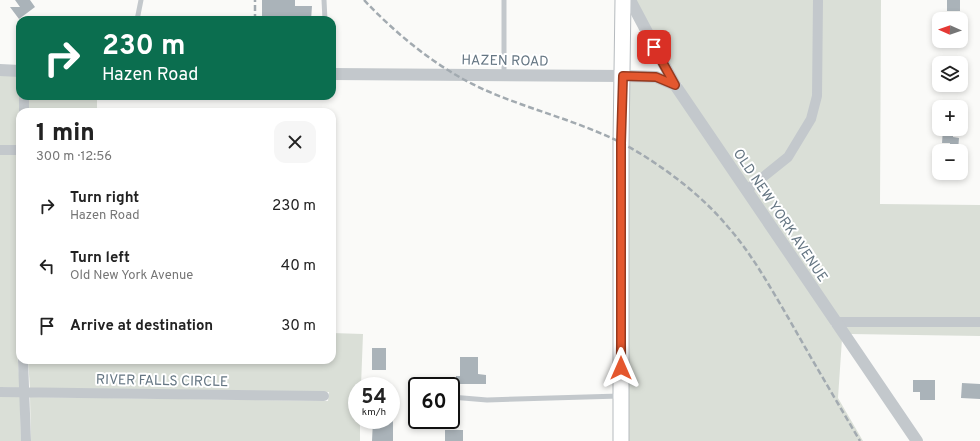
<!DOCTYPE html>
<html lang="en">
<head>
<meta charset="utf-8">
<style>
	body { margin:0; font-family:Overpass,sans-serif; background:#f6f6f6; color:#222; height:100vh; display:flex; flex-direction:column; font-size:15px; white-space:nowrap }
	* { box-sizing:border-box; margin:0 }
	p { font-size:13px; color:#767676 }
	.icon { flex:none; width:22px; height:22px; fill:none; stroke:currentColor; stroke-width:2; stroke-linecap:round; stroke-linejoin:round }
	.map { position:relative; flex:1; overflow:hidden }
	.side { position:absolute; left:16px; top:108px; width:320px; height:256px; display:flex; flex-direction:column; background:#fff; border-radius:12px; box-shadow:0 2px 6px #0003 }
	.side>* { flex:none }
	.top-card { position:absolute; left:16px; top:16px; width:320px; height:84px; border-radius:12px; box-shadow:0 2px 6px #0003; background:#0b6e4f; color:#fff; overflow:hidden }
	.needle { width:26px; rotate:272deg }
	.fabs { position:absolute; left:932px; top:12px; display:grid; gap:8px }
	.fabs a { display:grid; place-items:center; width:36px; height:36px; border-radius:8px; background:#fff; box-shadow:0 2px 6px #0003; font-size:20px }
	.speed { position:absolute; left:348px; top:377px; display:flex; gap:8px; font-size:20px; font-weight:700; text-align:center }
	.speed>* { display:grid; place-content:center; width:52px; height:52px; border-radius:50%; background:#fff; box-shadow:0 2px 6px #0003; line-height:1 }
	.speed small { font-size:10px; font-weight:400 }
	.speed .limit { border:2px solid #111; border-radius:6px; background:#fff; color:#111 }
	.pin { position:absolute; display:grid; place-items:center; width:34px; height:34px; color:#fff; margin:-17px; border-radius:8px; box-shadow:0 2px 6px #0006 }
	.me { position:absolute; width:44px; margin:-22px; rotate:0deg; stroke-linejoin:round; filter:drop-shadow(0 0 3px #0008) }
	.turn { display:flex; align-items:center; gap:14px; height:84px; padding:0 20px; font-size:18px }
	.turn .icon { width:52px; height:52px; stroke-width:2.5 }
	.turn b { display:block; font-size:28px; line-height:34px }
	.round { display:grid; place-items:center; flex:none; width:42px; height:42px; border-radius:12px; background:#f6f6f6 }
	.head { display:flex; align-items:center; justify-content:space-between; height:68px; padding:0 20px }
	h1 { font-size:24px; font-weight:800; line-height:30px }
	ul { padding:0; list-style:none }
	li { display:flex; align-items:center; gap:12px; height:60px; padding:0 20px }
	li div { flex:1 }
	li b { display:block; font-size:15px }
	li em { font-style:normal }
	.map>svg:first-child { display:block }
</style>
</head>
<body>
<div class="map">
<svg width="980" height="441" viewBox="0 0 980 441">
	<rect width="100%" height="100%" fill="#fafaf8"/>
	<path fill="#dadfd7" d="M636,0h245l-1,204 100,1v113l-142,-1 -157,-231 1,-2 -3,-2z
		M0,74l19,1v71h-19z
		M628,80l27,1 17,8 159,234v3h2l9,13 -4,59 25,43h-237z
		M29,96h68v16h-68z
		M0,154h19l-3,183 4,51 -20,-1z
		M844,326l136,1v9l-130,-2z
		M332,333l31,1 -2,52h-4v34h3v21h-329l-1,-44 298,4 1,-9 -299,-4 -2,-28h304z
		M0,396l20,1 1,44h-21z"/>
	<path fill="#aab3b9" d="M15,0h15l5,7 -16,12 -9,-12h10z
		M262,0h33v6h17l-1,14h-49z
		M947,0h13v11h-13z
		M943,129h10v8l6,1 -1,13h-9l1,-8h-8z
		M372,348h14v22h-14z
		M460,357h18v17l8,1v9h-30v-8h4z
		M913,380h22v20h-15v-8h-7z
		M962,383l18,1v15l-19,-1z
		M373,420h20v21h-21z
		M445,430h18v11h-18z"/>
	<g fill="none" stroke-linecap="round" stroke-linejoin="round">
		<g stroke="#b5babe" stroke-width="17">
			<path id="primary" d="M621,441v-298l2,-143"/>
		</g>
		<path stroke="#c3c8cc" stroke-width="5" d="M324,0l1,20
			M504,0v75
			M137,20l4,-20
			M451,397l36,3 133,-4"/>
		<path stroke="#c3c8cc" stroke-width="10" d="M24,112v-16
			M0,150h20
			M747,190l41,-33 23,-38 6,-23 1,-96
			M836,322h144
			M23,360l3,81
			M0,392l324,4"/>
		<path stroke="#c3c8cc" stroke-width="12" d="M630,0l45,85 242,356
			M0,70l20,1
			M332,74l291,2 33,1 19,8"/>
		<use href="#primary" stroke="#fff" stroke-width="15"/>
		<path stroke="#a2aab0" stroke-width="2.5" stroke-dasharray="6 3" stroke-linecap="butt" d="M364,0c34,36 76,70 121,90 52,23 108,34 156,64 32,20 63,44 87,73 24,27 42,60 61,92 23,41 47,81 71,122
			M255,20v-20"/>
	</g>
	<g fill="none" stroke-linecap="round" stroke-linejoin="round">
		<g stroke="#94391e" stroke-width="10">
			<path id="route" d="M621,368v-225l2,-67 33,1 19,8 -21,-38"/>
		</g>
		<use href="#route" stroke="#e4572e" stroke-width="7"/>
	</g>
	<g text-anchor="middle" stroke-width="4" stroke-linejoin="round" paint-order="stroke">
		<g font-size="14" fill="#657683" stroke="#fff">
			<text transform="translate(505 60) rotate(1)" y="5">HAZEN ROAD</text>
			<text transform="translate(781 215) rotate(56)" y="5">OLD NEW YORK AVENUE</text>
			<text transform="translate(162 380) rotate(1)" y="5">RIVER FALLS CIRCLE</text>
		</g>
	</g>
</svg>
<div class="fabs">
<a><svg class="needle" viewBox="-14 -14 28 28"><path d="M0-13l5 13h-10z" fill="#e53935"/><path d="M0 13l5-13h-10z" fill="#767676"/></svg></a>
<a><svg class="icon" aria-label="layers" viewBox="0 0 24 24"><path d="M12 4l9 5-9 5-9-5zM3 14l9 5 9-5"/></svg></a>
<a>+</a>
<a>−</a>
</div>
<div class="speed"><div>54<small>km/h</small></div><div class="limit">60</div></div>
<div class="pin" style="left:654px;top:47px;background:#d93025"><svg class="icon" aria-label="arrive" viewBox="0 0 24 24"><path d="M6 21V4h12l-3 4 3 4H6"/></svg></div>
<svg class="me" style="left:621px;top:368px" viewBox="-20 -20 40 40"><path d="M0-17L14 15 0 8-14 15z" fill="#e4572e" stroke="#fff" stroke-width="4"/></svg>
<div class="top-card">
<div class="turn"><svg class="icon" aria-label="right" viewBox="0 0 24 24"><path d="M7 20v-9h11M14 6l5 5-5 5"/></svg><div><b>230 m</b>Hazen Road</div></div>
</div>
<section class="side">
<div class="head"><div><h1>1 min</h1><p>300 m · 12:56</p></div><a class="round"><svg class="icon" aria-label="close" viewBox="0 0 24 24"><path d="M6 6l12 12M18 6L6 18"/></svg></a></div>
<ul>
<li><svg class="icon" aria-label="right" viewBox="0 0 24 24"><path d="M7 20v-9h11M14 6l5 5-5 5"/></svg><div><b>Turn right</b><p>Hazen Road</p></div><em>230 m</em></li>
<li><svg class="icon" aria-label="left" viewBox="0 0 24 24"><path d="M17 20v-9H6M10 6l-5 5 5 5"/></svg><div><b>Turn left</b><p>Old New York Avenue</p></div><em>40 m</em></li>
<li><svg class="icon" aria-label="arrive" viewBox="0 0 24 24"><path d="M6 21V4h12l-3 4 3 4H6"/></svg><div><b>Arrive at destination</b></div><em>30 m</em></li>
</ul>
</section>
</div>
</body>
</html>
